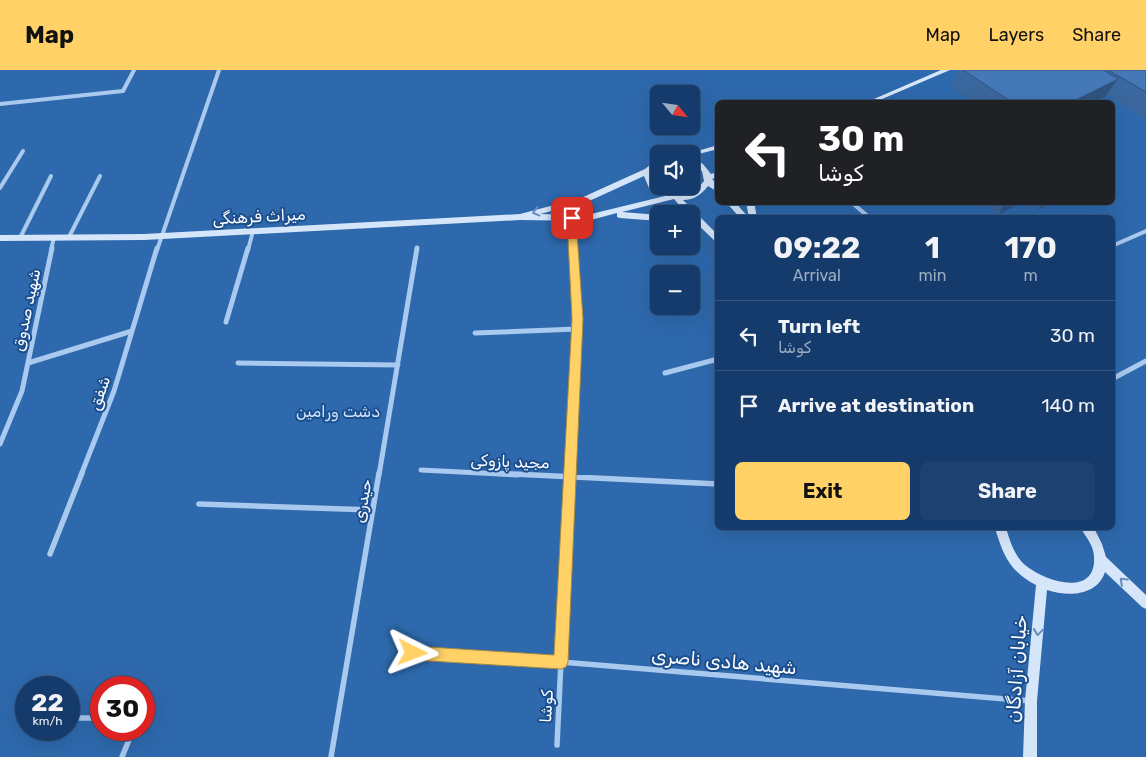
<!DOCTYPE html>
<html lang="en">
<head>
<meta charset="utf-8">
<style>
	body { margin:0; font-family:Rubik,Vazirmatn,sans-serif; background:#1d4271; color:#f1f3f6; height:100vh; display:flex; flex-direction:column; font-size:19px; white-space:nowrap }
	* { box-sizing:border-box; margin:0 }
	p { font-size:16px; color:#9dadc1 }
	.icon { flex:none; width:28px; height:28px; fill:none; stroke:currentColor; stroke-width:2; stroke-linecap:round; stroke-linejoin:round }
	.map { position:relative; flex:1; overflow:hidden }
	.details { position:absolute; left:715px; top:145px; width:400px; height:315px; display:flex; flex-direction:column; background:#143b6b; border-radius:8px; box-shadow:0 5px 20px #0002,0 0 0 1px #33557e }
	.details>* { flex:none }
	.guide { position:absolute; left:715px; top:30px; width:400px; height:105px; border-radius:8px; box-shadow:0 5px 20px #0002,0 0 0 1px #33557e; background:#202124; color:#fff; overflow:hidden }
	.needle { width:32px; rotate:119deg }
	.tools { position:absolute; left:650px; top:15px; display:grid; gap:10px }
	.tools a { display:grid; place-items:center; width:50px; height:50px; border-radius:8px; background:#143b6b; box-shadow:0 5px 20px #0002,0 0 0 1px #33557e; font-size:25px }
	.speed { position:absolute; left:15px; top:606px; display:flex; gap:10px; font-size:25px; font-weight:700; text-align:center }
	.speed>* { display:grid; place-content:center; width:65px; height:65px; border-radius:50%; background:#143b6b; box-shadow:0 5px 20px #0002,0 0 0 1px #33557e; line-height:1 }
	.speed small { font-size:12px; font-weight:400 }
	.speed .limit { border:8px solid #d22; background:#fff; color:#111 }
	.pin { position:absolute; display:grid; place-items:center; width:42px; height:42px; color:#fff; margin:-21px; border-radius:10px; box-shadow:0 2px 8px #0006 }
	.me { position:absolute; width:55px; margin:-28px; rotate:93deg; stroke-linejoin:round; filter:drop-shadow(0 0 4px #0008) }
	.turn { display:flex; align-items:center; gap:18px; height:105px; padding:0 20px; font-size:22px }
	.turn .icon { width:65px; height:65px; stroke-width:2.5 }
	.turn b { display:block; font-size:35px; line-height:42px }
	.eta { display:flex; justify-content:space-evenly; align-items:center; height:85px; text-align:center }
	.eta b { font-size:30px; font-weight:700; line-height:35px }
	.button { display:flex; gap:10px; margin-top:auto; padding:10px 20px }
	.button a { flex:1; height:58px; border-radius:8px; background:#ffd166; color:#111; font-size:20px; font-weight:700; line-height:58px; text-align:center }
	.button a+a { background:#1d4271; color:#f1f3f6 }
	ul { padding:0; list-style:none }
	li { display:flex; align-items:center; gap:15px; height:70px; padding:0 20px; border-top:1px solid #33557e }
	li div { flex:1 }
	li b { display:block; font-size:19px }
	li em { font-style:normal }
	header { display:flex; align-items:center; gap:30px; box-sizing:border-box; height:70px; padding:0 25px; background:#ffd166; color:#111 }
	header strong { font-size:24px }
	nav { display:flex; gap:28px; margin-inline-start:auto; font-size:18px }
	.map>svg:first-child { display:block }
</style>
</head>
<body>
<header>
<strong>Map</strong>
<nav><a>Map</a><a>Layers</a><a>Share</a></nav>
</header>
<div class="map">
<svg width="1146" height="687" viewBox="0 0 1146 687">
	<rect width="100%" height="100%" fill="#1b4f8f"/>
	<path fill="#2e69ad" fill-rule="evenodd" d="M0,0h1146v687h-1146zM659,24h32v32h-32zM718,32h394v100h-394zM659,84h32v32h-32zM659,144h32v32h-32zM718,148h394v310h-394zM659,204h32v32h-32zM26,618h43v42h-43zM101,618h43v42h-43z"/>
	<g fill="none" stroke-linecap="round" stroke-linejoin="round">
		<path stroke="#a9c9ee" stroke-width="4" d="M0,34l123,-13 11,-21
			M0,118l23,-37
			M851,132l19,16
			M572,148l2,32
			M69,167l31,-61
			M20,168l31,-62
			M1112,176l34,-15
			M51,180l3,-13
			M157,180l62,-180
			M248,180l5,-19"/>
		<path stroke="#a9c9ee" stroke-width="5" d="M226,252l22,-74
			M475,263l102,-4
			M28,293l104,-32
			M238,293l160,2
			M665,303l53,-14
			M1112,309l34,-18
			M0,374l22,-53 30,-143
			M421,400l97,5
			M81,405l33,-84 43,-143
			M379,405l38,-227
			M570,405l7,-156 -4,-71"/>
		<path stroke="#a9c9ee" stroke-width="5.5" d="M491,403l227,11
			M199,434l174,6
			M50,484l32,-81
			M413,583l148,9 470,39
			M69,648h32
			M557,675l13,-272
			M122,687l11,-27
			M331,687l48,-284"/>
		<path fill="#d6e6fa" fill-rule="evenodd" d="M941,0h9l-75,32h-8z
			M718,75v4l-27,7v-2h-4z
			M691,87l12,7 8,10 7,-2v5l-6,2 6,6v7l-10,-6c-6,8 -14,14 -25,14l35,35v9l-27,-26v-4h-4l-13,-15 -52,13 37,3v6l-39,-3 -3,-1v-4l-30,8 -67,-1 -376,20 -144,1v-6l144,-1 376,-20 61,-16 64,-29 14,-11v6l-6,5 -2,8c8,14 31,24 45,13 3,-2 6,-7 8,-9l-2,-10 -11,-9zM644,106l5,12 16,8 -78,19 -47,-1 47,-12z
			M726,132h9l14,16h-9z
			M746,132h8l3,16h-8z
			M995,458h11c4,13 8,27 19,37 20,17 72,33 69,-9 -1,-12 -8,-18 -13,-28h13l8,16 4,13 40,38v14l-4,-2 -37,-35c-8,24 -37,25 -58,18l-10,111v56h-14l2,-56 11,-116c-26,-13 -33,-30 -41,-57z"/>
	</g>
	<path fill="#3a679d" d="M960,0h186v49l-40,-24 -1,2 -11,5h-120l-23,-15z
		M982,132h40l-24,13z
		M1028,132h25l-15,8z"/>
	<path fill="#305480" d="M1118,9l-13,18 -11,5h-22z
		M1006,132h16l-24,13z
		M1044,132h9l-15,8z"/>
	<path fill="#4478b7" stroke="#305480" d="M963,0h140l15,9 -46,23h-60z
		M1108,0h38v22z"/>
	<defs><path id="oneway-chevron" d="M-2-3.5L2.5 0L-2 3.5" fill="none" stroke-width="1.6" stroke-linecap="round" stroke-linejoin="round" transform="scale(1.25)"/></defs>
	<g stroke="#668bba">
		<use href="#oneway-chevron" transform="translate(536 142) rotate(165)"/>
		<use href="#oneway-chevron" transform="translate(1123 511) rotate(-137)"/>
		<use href="#oneway-chevron" transform="translate(1038 562) rotate(95)"/>
	</g>
	<path fill="#ffd166" stroke="#a68842" d="M572,145l4,3 7,101 -15,343 -2,5 -5,2 -148,-9 -5,-2 -2,-5 2,-5 5,-2 141,9 18,-336 -5,-101z"/>
	<g text-anchor="middle" stroke-width="4" stroke-linejoin="round" paint-order="stroke">
		<g font-size="16" fill="#fff" stroke="#1b4f8f">
			<text transform="translate(259 146) rotate(-3)" y="6">میراث فرهنگی</text>
			<text transform="translate(26 240) rotate(-78)" y="6">شهید صدوق</text>
			<text transform="translate(99 323) rotate(-70)" y="6">شفق</text>
			<text transform="translate(510 391) rotate(2)" y="6">مجید پازوکی</text>
			<text transform="translate(362 431) rotate(-80)" y="6">حیدری</text>
			<text transform="translate(546 636) rotate(-87)" y="6">کوشا</text>
		</g>
		<g font-size="16" fill="#cfe3fa" stroke="#1b4f8f">
			<text x="338" y="347">دشت ورامین</text>
		</g>
		<g font-size="19" fill="#fff" stroke="#1b4f8f">
			<text transform="translate(724 591) rotate(5)" y="7">شهید هادی ناصری</text>
			<text transform="translate(1016 599) rotate(-86)" y="7">خیابان آزادگان</text>
		</g>
	</g>
</svg>
<div class="tools">
<a><svg class="needle" viewBox="-14 -14 28 28"><path d="M0-13l5 13h-10z" fill="#e53935"/><path d="M0 13l5-13h-10z" fill="#9dadc1"/></svg></a>
<a><svg class="icon" aria-label="sound" viewBox="0 0 24 24"><path d="M4 9h4l5-4v14l-5-4H4zM17 9q2 3 0 6"/></svg></a>
<a>+</a>
<a>−</a>
</div>
<div class="speed"><div>22<small>km/h</small></div><div class="limit">30</div></div>
<div class="pin" style="left:572px;top:148px;background:#d93025"><svg class="icon" aria-label="arrive" viewBox="0 0 24 24"><path d="M6 21V4h12l-3 4 3 4H6"/></svg></div>
<svg class="me" style="left:413px;top:583px" viewBox="-20 -20 40 40"><path d="M0-17L14 15 0 8-14 15z" fill="#ffd166" stroke="#fff" stroke-width="4"/></svg>
<div class="guide">
<div class="turn"><svg class="icon" aria-label="left" viewBox="0 0 24 24"><path d="M17 20v-9H6M10 6l-5 5 5 5"/></svg><div><b>30 m</b>کوشا</div></div>
</div>
<section class="details">
<div class="eta">
<div><b>09:22</b><p>Arrival</p></div>
<div><b>1</b><p>min</p></div>
<div><b>170</b><p>m</p></div>
</div>
<ul>
<li><svg class="icon" aria-label="left" viewBox="0 0 24 24"><path d="M17 20v-9H6M10 6l-5 5 5 5"/></svg><div><b>Turn left</b><p>کوشا</p></div><em>30 m</em></li>
<li><svg class="icon" aria-label="arrive" viewBox="0 0 24 24"><path d="M6 21V4h12l-3 4 3 4H6"/></svg><div><b>Arrive at destination</b></div><em>140 m</em></li>
</ul>
<div class="button"><a>Exit</a><a>Share</a></div>
</section>
</div>
</body>
</html>
